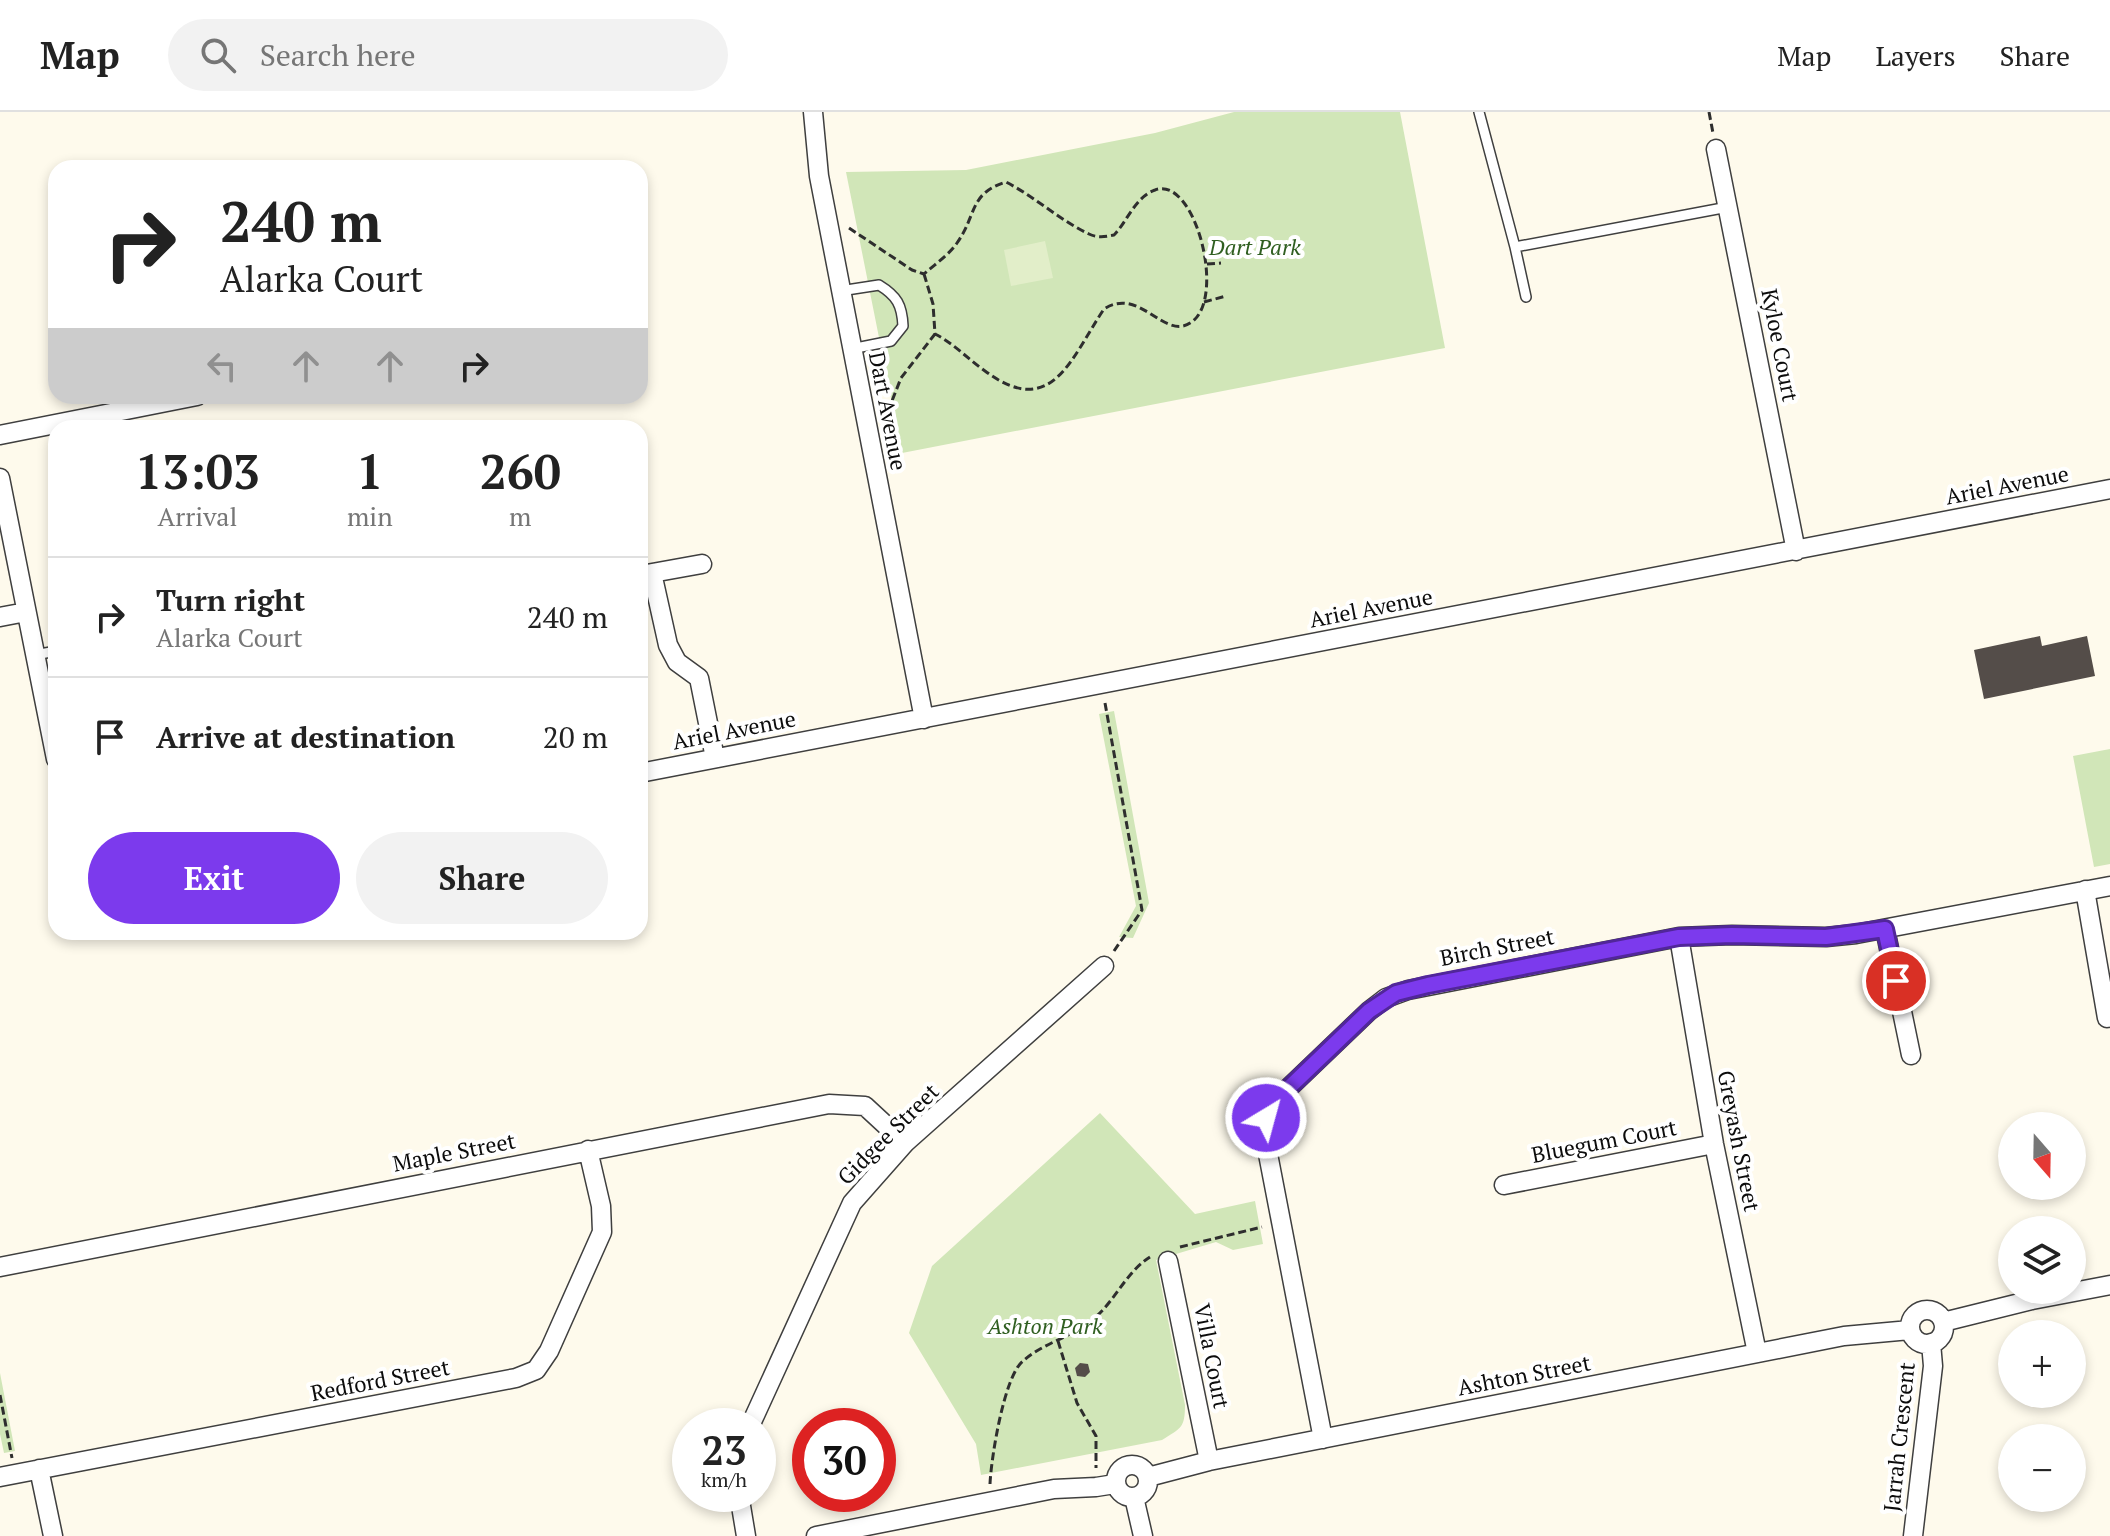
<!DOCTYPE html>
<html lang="en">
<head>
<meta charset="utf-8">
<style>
	body { margin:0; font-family:"PT Serif",serif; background:#f2f2f2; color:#222; height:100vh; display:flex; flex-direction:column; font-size:30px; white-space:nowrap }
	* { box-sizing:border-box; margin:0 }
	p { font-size:26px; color:#767676 }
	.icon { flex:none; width:44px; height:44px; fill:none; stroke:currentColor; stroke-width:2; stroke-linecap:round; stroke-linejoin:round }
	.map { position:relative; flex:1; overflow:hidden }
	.panel { position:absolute; left:48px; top:308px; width:600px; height:520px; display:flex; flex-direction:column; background:#fff; border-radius:24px; box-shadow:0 4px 12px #0003 }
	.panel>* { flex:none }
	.hud { position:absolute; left:48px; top:48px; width:600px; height:244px; border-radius:24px; box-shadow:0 4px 12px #0003; background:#fff; color:#222; overflow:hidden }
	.needle { width:52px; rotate:160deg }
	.buttons { position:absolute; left:1998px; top:1000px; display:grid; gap:16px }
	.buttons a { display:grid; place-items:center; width:88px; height:88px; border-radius:50%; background:#fff; box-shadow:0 4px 12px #0003; font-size:40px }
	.speed { position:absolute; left:672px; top:1296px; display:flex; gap:16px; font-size:40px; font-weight:700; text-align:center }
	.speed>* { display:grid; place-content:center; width:104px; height:104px; border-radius:50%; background:#fff; box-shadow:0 4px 12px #0003; line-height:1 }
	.speed small { font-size:20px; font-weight:400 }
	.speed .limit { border:12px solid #d22; background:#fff; color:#111 }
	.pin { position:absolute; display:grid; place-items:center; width:68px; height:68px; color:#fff; margin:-34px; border:4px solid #fff; border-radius:50%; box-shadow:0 2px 8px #0007 }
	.me { position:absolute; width:88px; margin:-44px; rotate:37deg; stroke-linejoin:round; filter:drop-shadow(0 0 6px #0008) }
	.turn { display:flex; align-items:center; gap:28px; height:168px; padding:0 40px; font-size:36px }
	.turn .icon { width:104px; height:104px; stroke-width:2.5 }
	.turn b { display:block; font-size:56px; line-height:68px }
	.lanes { display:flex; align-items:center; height:76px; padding:0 40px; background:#0003; justify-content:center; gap:40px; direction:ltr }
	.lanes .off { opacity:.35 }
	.eta { display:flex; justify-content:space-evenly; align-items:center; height:136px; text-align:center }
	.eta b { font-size:48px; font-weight:700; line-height:56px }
	.action { display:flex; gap:16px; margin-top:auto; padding:16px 40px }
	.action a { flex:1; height:92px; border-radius:48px; background:#7c3aed; color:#fff; font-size:32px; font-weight:700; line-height:92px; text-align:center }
	.action a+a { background:#f2f2f2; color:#222 }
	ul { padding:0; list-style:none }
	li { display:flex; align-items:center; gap:24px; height:120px; padding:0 40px; border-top:2px solid #e0e0e0 }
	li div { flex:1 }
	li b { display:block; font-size:30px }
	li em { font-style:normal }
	header { display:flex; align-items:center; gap:48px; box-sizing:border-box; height:112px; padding:0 40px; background:#fff; border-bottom:2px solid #e0e0e0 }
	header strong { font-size:38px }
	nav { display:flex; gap:44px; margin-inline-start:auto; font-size:28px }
	.search { width:560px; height:72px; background:#f2f2f2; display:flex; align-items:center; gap:20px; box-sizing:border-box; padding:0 28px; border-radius:44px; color:#767676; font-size:30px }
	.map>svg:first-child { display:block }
</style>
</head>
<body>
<header>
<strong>Map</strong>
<div class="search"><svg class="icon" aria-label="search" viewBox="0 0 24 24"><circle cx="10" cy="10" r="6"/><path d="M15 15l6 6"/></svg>Search here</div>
<nav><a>Map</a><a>Layers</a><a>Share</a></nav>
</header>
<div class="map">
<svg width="2110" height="1424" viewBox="0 0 2110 1424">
	<rect width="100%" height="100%" fill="#fefaec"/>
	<path fill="#d1e6b8" d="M1234,0h166l45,236 -543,105 -56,-281 120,-2 189,-37z
		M1114,599l35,192 -16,35 -14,-1 17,-31 -37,-192z
		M2110,637v115l-16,3 -21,-111z
		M1100,1001l95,101 60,-13 8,43 -30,6 -17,-8 -60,18 29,145c0,23 -4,23 -23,35l-181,35 -5,-31 -67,-111 23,-67z
		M0,1261l15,78 -11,2 -4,-19z"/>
	<path fill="#e2eec9" d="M1045,129l8,37 -42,8 -7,-36z"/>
	<path fill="#544d49" d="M2040,524l2,10 45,-10 8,40 -111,23 -10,-49z
		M1080,1251l8,1 2,8 -5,5 -8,-1 -2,-8z"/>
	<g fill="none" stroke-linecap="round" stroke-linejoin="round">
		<g stroke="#3f3f3f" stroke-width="12">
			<path id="service" d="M1479,0l36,135
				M840,179l39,-6c18,11 23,20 24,41l-12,15 -40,8
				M1526,185l-11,-50 213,-40
				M35,543l21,-4"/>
		</g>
		<g stroke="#3f3f3f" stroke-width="21">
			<path id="minor" d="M813,0l6,64 105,543
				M1716,37l80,402
				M0,323l197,-39
				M0,366l56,281
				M652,461l16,72 9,17 22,16 16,80
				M641,463l61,-11
				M0,505l26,-5
				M640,661l1470,-284
				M2085,778l22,128
				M1885,817l26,126
				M1679,825l35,207 43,209
				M1504,1073l210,-41
				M1168,1149l41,200
				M0,1155l829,-163 36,2 40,37
				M1910 1215a17 17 0 1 1 34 0a17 17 0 1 1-34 0Z
				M1943,1210l89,-22 78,-15
				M750,1314l102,-223 53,-60 199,-177
				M1323,1327l-55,-285 -3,-25 7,-25 97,-93 17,-13 22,-8 271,-53 53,-2 94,2 30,-3 254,-48
				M1116 1369a16 16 0 1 1 32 0a16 16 0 1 1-32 0Z
				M39,1357l14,67
				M0,1365l516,-99 20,-8 13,-19 53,-119 -1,-26 -13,-56
				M1148,1365l61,-16 635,-125 66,-6
				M739,1382l7,42
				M1134,1385l9,39
				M816,1424l238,-47 42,-2 19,-3
				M1913,1424l20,-170 -2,-23"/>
		</g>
		<path stroke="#2e2e2e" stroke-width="3" stroke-dasharray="8 4" stroke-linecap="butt" d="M1709,0l4,21
			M849,116l63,42 12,4c11,-10 25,-19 33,-31 20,-28 12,-50 49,-61 29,15 55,39 83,52 8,4 16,3 25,1 13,-13 21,-38 41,-45 39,-15 71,104 38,131 -28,23 -52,-36 -89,-12 -33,49 -52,112 -119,62 -17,-12 -32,-28 -50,-37l-2,-30 -9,-30
			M1207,152l14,-1
			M1204,190l22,-6
			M885,297l5,-3 11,-28 34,-44
			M1105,591l37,207 -28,41
			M1180,1135l82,-20
			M1058,1229l19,62 19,33v32
			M0,1283l12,63
			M990,1372c1,-25 14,-108 33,-123 20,-18 49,-24 69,-41 23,-18 33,-47 58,-63"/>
		<use href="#service" stroke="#fff" stroke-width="9"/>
		<use href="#minor" stroke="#fff" stroke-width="18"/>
	</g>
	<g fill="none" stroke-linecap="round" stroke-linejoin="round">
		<g stroke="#51269a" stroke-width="20">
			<path id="route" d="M1266,1006l6,-14 97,-93 27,-18 32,-8 251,-48 53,-2 94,2 59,-8 11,52"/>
		</g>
		<use href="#route" stroke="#7c3aed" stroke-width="14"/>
	</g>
	<g text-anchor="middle" stroke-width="8" stroke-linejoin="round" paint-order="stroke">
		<g font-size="22" font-style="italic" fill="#305f21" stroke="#fff">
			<text x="1255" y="143">Dart Park</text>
			<text x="1045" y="1222">Ashton Park</text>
		</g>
		<g font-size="22" fill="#0c0c0c" stroke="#fff">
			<text transform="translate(1780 233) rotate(79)" y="8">Kyloe Court</text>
			<text transform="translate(888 299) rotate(79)" y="8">Dart Avenue</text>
			<text transform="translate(2007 373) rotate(-11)" y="8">Ariel Avenue</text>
			<text transform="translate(1371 496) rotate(-11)" y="8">Ariel Avenue</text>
			<text transform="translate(734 618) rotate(-11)" y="8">Ariel Avenue</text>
			<text transform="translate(1497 835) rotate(-11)" y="8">Birch Street</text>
			<text transform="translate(888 1022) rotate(-45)" y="8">Gidgee Street</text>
			<text transform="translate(1604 1029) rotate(-11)" y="8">Bluegum Court</text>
			<text transform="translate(1739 1029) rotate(79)" y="8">Greyash Street</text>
			<text transform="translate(454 1040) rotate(-11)" y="8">Maple Street</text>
			<text transform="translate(1212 1244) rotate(79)" y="8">Villa Court</text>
			<text transform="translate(1524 1263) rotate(-11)" y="8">Ashton Street</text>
			<text transform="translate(380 1268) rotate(-11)" y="8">Redford Street</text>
			<text transform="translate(1899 1325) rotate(-84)" y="8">Jarrah Crescent</text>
		</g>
	</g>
</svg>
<div class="buttons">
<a><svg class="needle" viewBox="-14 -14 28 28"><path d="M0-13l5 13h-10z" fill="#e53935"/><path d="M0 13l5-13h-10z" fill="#767676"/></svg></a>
<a><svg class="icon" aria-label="layers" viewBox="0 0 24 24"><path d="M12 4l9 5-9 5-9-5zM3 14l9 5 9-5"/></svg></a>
<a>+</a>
<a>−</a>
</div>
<div class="speed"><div>23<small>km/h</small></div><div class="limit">30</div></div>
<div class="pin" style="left:1896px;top:869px;background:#d93025"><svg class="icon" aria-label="arrive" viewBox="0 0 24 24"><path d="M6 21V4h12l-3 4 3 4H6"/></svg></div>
<svg class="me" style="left:1266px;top:1006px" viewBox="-20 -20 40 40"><circle r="17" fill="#7c3aed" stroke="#fff" stroke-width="3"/><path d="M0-11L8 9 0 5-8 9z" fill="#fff"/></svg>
<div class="hud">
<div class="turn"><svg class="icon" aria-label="right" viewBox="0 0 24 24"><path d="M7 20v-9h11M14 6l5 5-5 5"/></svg><div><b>240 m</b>Alarka Court</div></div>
<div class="lanes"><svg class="icon off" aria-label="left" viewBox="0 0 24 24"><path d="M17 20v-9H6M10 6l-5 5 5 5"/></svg><svg class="icon off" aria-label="ahead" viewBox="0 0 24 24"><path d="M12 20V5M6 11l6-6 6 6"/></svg><svg class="icon off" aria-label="ahead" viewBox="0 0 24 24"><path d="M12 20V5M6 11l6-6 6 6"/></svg><svg class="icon" aria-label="right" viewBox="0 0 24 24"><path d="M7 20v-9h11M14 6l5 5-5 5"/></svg></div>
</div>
<section class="panel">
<div class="eta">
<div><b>13:03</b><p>Arrival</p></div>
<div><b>1</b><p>min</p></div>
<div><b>260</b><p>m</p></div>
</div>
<ul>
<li><svg class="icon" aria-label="right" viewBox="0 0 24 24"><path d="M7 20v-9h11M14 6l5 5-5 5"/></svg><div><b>Turn right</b><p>Alarka Court</p></div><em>240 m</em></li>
<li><svg class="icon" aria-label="arrive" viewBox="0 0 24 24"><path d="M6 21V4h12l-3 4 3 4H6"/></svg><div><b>Arrive at destination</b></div><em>20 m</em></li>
</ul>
<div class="action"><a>Exit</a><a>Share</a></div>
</section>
</div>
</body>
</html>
